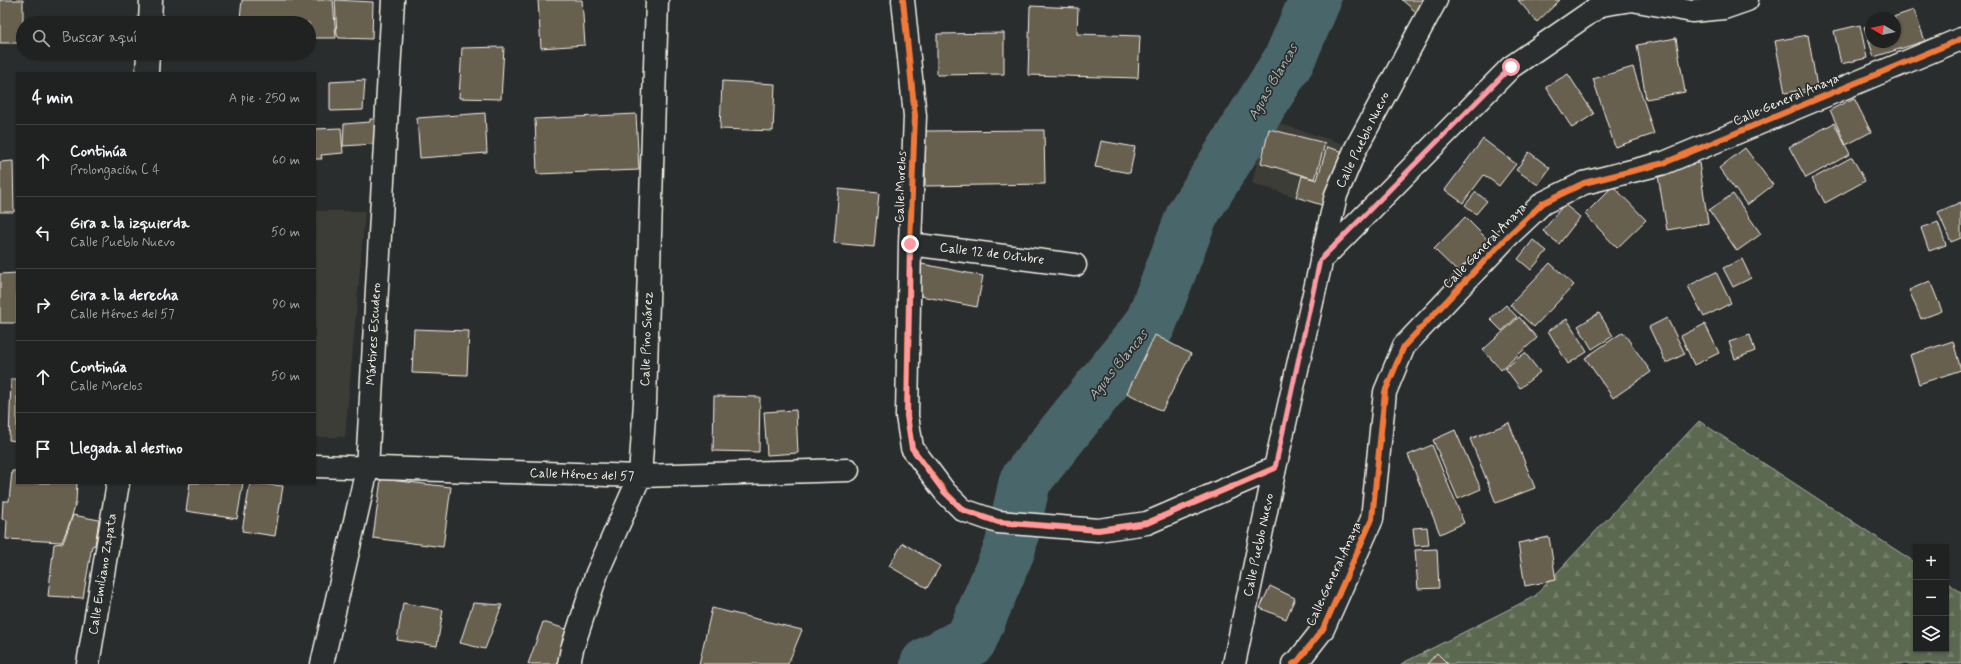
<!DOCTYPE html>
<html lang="es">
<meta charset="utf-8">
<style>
:root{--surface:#202222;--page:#282a2a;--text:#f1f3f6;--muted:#a2a4a5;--line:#3d3f40}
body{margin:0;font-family:Mynerve,sans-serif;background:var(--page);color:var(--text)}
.controls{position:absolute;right:12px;bottom:12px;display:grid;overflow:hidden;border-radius:0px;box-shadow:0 1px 3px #0004}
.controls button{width:36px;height:36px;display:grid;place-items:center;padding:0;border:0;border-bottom:1px solid var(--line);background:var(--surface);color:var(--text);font:20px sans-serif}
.compass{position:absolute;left:1865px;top:12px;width:36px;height:36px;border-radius:50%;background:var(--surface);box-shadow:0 1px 3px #0004;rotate:279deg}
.stop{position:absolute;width:12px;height:12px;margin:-9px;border:3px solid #ff9aa2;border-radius:50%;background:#fff}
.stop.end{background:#ff9aa2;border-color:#fff;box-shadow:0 1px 4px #0008}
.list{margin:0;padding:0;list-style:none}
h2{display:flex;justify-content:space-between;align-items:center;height:52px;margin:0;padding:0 16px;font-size:17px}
h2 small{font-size:13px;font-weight:400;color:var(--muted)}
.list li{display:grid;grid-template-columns:26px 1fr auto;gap:12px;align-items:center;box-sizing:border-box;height:72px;padding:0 16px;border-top:1px solid var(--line)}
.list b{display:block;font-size:15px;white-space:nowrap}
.list p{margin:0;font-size:13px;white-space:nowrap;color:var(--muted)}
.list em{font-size:13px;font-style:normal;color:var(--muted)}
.icon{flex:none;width:22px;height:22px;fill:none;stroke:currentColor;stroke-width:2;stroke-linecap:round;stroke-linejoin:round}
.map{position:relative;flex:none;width:1961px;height:664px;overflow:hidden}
.search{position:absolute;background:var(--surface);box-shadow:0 1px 3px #0004;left:16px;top:16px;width:300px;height:44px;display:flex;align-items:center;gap:10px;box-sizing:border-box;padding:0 14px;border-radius:22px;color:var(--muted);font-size:15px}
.panel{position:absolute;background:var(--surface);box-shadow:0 1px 3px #0004;left:16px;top:72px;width:300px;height:412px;border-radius:0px}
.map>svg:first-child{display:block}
.built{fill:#3d3c38}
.forest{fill:url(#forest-firs);stroke:#a8ad9c}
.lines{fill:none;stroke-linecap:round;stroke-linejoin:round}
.river{stroke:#48666a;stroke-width:52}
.building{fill:#686050;stroke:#f4f1e8}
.street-casing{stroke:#f4f1e8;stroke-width:25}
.street{stroke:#2a2d2e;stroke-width:22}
.cycleway-casing{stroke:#2a2d2e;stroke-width:8}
.cycleway{stroke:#f17a3a;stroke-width:6}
.route{stroke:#ff9aa2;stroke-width:5}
.labels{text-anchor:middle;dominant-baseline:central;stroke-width:3.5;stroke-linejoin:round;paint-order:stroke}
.street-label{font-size:13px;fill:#f4f1e8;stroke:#2a2d2e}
.water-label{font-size:14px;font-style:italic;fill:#afb9b6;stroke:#2a2d2e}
</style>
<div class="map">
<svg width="1961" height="664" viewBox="0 0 1961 664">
<defs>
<pattern id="forest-firs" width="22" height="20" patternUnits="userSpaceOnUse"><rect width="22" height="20" fill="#5c6951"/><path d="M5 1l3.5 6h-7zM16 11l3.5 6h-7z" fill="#747f6a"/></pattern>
</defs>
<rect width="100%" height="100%" fill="#2a2d2e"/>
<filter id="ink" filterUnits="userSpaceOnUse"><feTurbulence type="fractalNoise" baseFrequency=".025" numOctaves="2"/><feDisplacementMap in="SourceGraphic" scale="8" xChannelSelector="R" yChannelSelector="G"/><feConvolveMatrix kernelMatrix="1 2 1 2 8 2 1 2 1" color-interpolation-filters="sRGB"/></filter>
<g filter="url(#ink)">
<!-- built -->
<path class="built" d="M1268,120l82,26 -21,62 -77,-25z
M315,211h50l-20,226h-30z"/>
<!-- forest -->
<path class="forest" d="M1699,421l217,142v86h30v-67l15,10v72h-560l134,-68z"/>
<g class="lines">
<!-- river -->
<path class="river" d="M926,664l45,-24 39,-92 15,-67 125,-156 42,-110 97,-155 26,-60"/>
</g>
<!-- building -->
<path class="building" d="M0,0h23v43h-23z
M242,0h91l3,38h-27v-15h-61l-8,-5z
M335,0l38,2 -1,37 -33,-1 -2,-3z
M538,0h44l3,45 -44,3z
M1402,0h24l-10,12z
M1518,0h42l-23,22z
M1030,6l48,2 -1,26 63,2 -2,42 -110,-3z
M1914,10l11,31 -51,16 -10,-30 7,-3v18h24v-24h-5z
M1860,25l7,33 -26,6 -7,-33z
M1004,33v41l-67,1v-41z
M1808,35l9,52 -32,6 -10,-52z
M1676,38l9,54 -39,7 -9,-54z
M504,47l-3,52 -42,-1 3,-50z
M1633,67l21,67 -39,13 -22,-68z
M1568,74l26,40 -22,14 -26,-41z
M365,80l-2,30 -32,1 -1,-2v-27z
M722,81l53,3 -2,47 -53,-2z
M1854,98l17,34 -25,13 -16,-35z
M485,113l2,40 -67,5 -3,-40z
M636,114l3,56 -102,4 -2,-55z
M370,119h5l-1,25 -31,2 1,-22 26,-2z
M1834,123l16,31 -44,24 -17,-31z
M341,128l2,25 -22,2 1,4h-7v-30z
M1269,129l56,14 -10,36 -54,-16z
M1044,130l1,54 -120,2v-55z
M1483,139l33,25 -17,22 -15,-11 -21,28 -18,-13z
M1101,141l34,6 -5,26 -35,-6z
M1327,147l17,5 -16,55 -32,-10 6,-21 15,4z
M1745,148l28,37 -26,20 -28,-37z
M1529,152l21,16 -12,17 -22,-15z
M1852,157l13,24 -40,22 -13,-24z
M13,161l1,51h-14v-50z
M1699,163l9,60 -41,7 -10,-61z
M1613,186l33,34 -29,28 -32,-34z
M839,189l40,4 -5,54 -40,-4z
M1476,192l11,9 -11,13 -11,-9z
M1733,194l28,40 -24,17 -28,-41z
M1961,202v36l-10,4 -13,-30z
M1564,204l16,13 -21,27 -16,-13z
M1465,217l29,29 -31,31 -29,-28z
M1938,222l8,23 -17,6 -8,-23z
M1533,240l14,11 -16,19 -13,-11z
M1742,259l9,19 -18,9 -10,-19z
M1550,263l24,22 -40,42 -24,-22z
M922,264l61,12 -6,31 -61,-12z
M1716,272l15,31 -27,14 -16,-31z
M17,273v50h-17v-49z
M1930,281l12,30 -21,8 -12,-29z
M1506,305l11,12 -15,14 -12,-12z
M1599,313l14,23 -21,13 -14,-23z
M1519,317l18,21 -36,32 -18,-20z
M1667,318l18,36 -19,9 -17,-36z
M1567,319l20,33 -19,12 -20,-33z
M1705,324l14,29 -25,12 -13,-29z
M414,329l55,2 -2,44 -55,-2z
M1623,332l28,40 -38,26 -28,-40z
M1155,335l36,19 -29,57 -35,-18z
M1750,335l5,16 -20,8 -6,-17z
M1953,341l8,29 -42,14 -9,-29z
M1525,353l15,19 -20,16 -15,-20z
M11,379h6v62l-8,-1z
M714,396l46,1 -1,55 -46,-1z
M796,410l2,43 -31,2 -3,-43z
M1509,423l26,65 -39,15 -26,-64z
M1455,430l26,59 -23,10 -25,-59z
M1432,445l32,78 -24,11 -32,-79z
M12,471h5v12h60l-1,19 -5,17 -9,23 -56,-3 1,-19 -5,-1 1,-18h6z
M381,479l70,8 -8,60 -70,-9z
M190,483h53l-6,36 -51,-8z
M250,483l33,3 -8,50 -33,-5z
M73,515l26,5 -4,25 -3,1 -9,52 -35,-2 6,-52 9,-1z
M1427,527l2,18 -14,1 -2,-18z
M1549,537l7,43 -31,6 -7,-43z
M903,543l37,23 -13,22 -38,-22z
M1437,549l2,39 -21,1 -3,-39z
M1270,586l25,12 -9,21 -26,-11z
M403,603l40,7 -6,36 -40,-6z
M473,603l29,2 -17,44 -25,-6z
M712,608l90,22 -14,34h-89z
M543,622l23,7 -9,35h-29z
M1437,653l11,11h-21z"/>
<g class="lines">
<!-- street casing -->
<g class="street-casing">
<path id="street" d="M903,0l12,116 -5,128 -3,172 5,32 33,44 18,18 35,12 100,8 49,-7 128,-55
M150,23l1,-23
M147,73l1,-20
M910,244l165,21
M1321,260l190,-193 90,-62 31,-5 60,11 32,-3 23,-8
M315,466l325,10 208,-6
M88,664l30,-181
M322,664l45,-195 26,-469
M569,664l3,-15 25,-76 43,-97 5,-74 12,-402
M1234,664l41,-196 61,-273 20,-47 80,-148
M1293,664l5,-3 25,-32 49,-110 13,-127 19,-46 104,-110 35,-33 41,-20 80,-20 297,-124"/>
</g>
<!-- street -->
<use href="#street" class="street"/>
<!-- cycleway casing -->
<g class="cycleway-casing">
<path id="cycleway" d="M903,0l12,116 -5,128 -3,172 5,32 33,44 18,18 35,12 100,8 49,-7 128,-55
M1293,664l5,-3 25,-32 49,-110 13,-127 19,-46 104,-110 35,-33 41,-20 80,-20 297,-124"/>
</g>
<!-- cycleway -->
<use href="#cycleway" class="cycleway"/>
</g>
</g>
<g class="lines" filter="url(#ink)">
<!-- route -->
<path class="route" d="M910,244l-3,172 5,32 32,44 19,18 35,12 100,8 49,-7 128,-55 45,-208 191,-193"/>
</g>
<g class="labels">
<!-- street labels -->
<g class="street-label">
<text transform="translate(1786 100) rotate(-23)">Calle General Anaya</text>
<text transform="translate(1363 140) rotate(-64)">Calle Pueblo Nuevo</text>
<text transform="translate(901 187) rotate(-88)">Calle Morelos</text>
<text transform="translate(1485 246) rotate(-46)">Calle General Anaya</text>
<text transform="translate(992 254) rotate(7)">Calle 12 de Octubre</text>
<text transform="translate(374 334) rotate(-87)">Mártires Escudero</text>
<text transform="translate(647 339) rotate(-88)">Calle Pino Suárez</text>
<text transform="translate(582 475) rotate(2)">Calle Héroes del 57</text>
<text transform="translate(1259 545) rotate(-78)">Calle Pueblo Nuevo</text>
<text transform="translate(103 574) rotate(-81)">Calle Emiliano Zapata</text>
<text transform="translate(1334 574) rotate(-65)">Calle General Anaya</text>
</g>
<!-- water labels -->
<g class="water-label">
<text transform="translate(1273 82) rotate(-60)">Aguas Blancas</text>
<text transform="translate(1118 365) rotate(-51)">Aguas Blancas</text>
</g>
</g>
</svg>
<div class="controls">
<button>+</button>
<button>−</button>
<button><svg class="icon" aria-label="layers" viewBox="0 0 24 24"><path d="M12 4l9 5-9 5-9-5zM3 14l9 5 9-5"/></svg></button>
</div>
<svg class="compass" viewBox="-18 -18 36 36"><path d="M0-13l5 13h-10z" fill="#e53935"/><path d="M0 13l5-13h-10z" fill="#a2a4a5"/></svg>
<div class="stop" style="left:1511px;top:67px"></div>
<div class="stop end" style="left:910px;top:244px"></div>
<div class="search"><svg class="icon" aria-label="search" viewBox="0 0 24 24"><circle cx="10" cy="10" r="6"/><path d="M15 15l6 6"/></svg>Buscar aquí</div>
<section class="panel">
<h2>4 min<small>A pie · 250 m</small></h2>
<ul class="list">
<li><svg class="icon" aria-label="ahead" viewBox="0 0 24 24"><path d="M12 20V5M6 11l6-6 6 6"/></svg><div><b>Continúa</b><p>Prolongación C 4</p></div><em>60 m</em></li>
<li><svg class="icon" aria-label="left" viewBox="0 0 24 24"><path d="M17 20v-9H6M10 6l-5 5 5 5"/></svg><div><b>Gira a la izquierda</b><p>Calle Pueblo Nuevo</p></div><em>50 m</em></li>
<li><svg class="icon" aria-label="right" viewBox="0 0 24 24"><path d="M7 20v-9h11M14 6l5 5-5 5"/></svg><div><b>Gira a la derecha</b><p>Calle Héroes del 57</p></div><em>90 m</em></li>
<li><svg class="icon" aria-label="ahead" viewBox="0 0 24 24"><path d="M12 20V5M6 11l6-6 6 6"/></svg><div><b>Continúa</b><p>Calle Morelos</p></div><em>50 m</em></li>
<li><svg class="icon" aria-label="arrive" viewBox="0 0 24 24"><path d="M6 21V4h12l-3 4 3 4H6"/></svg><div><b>Llegada al destino</b></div></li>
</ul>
</section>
</div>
